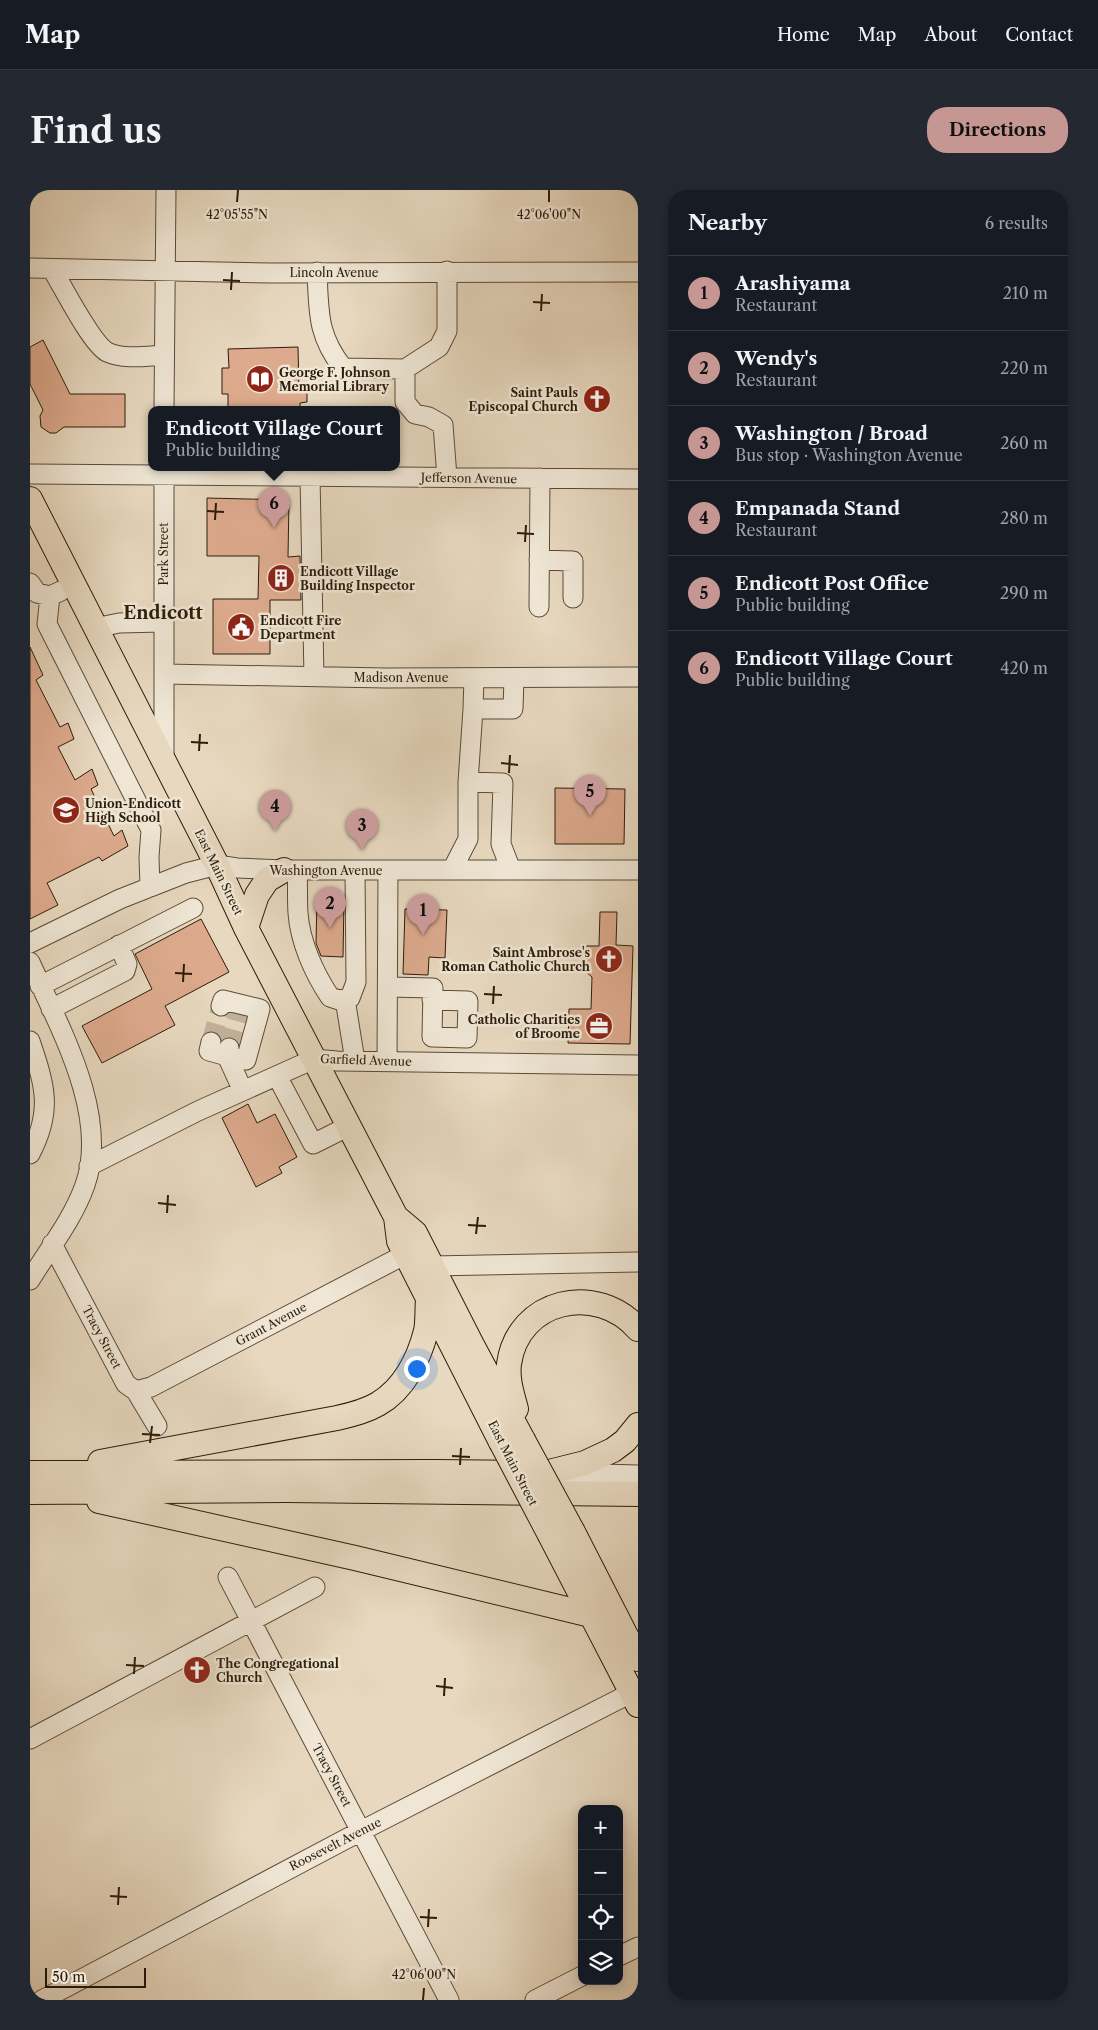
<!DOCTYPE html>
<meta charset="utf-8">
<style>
:root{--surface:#171b24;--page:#242831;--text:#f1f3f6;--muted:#9ea1a6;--line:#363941;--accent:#c59692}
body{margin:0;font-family:"Libre Caslon Text",serif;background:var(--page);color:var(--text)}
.controls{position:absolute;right:15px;bottom:15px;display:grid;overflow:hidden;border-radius:10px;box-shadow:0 2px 12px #0003}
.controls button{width:45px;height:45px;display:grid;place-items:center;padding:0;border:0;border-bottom:1px solid var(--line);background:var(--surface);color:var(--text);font:25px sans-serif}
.scale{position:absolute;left:15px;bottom:12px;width:101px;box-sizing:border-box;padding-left:5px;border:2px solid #2c1c0a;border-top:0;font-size:14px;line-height:18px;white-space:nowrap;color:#2c1c0a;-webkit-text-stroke:4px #efe6d5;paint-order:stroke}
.you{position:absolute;left:386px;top:1178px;width:18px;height:18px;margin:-12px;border:4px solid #fff;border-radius:50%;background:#1a73e8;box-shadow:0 0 0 8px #1a73e833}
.badge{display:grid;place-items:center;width:32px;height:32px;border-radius:50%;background:var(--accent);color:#111;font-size:16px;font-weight:700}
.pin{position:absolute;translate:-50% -41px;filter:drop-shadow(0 1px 2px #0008)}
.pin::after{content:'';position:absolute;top:26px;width:18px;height:15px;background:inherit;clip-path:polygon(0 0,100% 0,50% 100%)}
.popup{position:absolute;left:118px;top:216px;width:252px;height:65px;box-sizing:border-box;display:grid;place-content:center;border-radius:10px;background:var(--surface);filter:drop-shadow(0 1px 4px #0005);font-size:16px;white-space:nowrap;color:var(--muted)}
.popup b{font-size:19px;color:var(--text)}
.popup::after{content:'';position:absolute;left:50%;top:100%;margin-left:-10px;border:10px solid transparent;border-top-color:var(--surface)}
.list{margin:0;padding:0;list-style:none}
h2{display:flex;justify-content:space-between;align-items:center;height:65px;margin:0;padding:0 20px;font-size:21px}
h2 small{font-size:16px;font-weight:400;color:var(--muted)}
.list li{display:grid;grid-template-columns:32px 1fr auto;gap:15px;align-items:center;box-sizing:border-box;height:75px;padding:0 20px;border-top:1px solid var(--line)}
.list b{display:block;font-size:19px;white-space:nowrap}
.list p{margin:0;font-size:16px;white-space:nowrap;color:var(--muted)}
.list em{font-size:16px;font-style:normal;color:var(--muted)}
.icon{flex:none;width:28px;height:28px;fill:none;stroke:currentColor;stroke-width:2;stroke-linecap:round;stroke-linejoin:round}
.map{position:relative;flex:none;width:608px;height:1810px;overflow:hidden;border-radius:20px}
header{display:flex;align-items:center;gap:30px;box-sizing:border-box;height:70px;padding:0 25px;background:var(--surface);border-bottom:1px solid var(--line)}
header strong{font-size:24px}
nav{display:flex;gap:28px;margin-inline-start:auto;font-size:18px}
.intro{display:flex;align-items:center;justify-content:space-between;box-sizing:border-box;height:120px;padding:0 30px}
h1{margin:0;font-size:35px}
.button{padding:12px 22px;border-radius:20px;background:var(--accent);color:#111;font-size:18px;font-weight:700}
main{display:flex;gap:30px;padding:0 30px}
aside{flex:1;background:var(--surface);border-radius:20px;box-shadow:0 2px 12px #0003}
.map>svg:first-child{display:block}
.building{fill:#ddaa8d;stroke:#2c1c0a}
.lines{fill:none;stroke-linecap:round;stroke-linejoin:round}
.minor-tunnel{stroke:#c2b29b;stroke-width:19;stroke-dasharray:19 9;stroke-linecap:butt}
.minor-casing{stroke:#5b4b37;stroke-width:21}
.major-casing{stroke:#2c1c0a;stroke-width:26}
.minor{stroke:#efe6d5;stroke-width:19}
.major{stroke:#e7d8bf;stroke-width:24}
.major-bridge-casing{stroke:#2c1c0a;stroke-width:26;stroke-linecap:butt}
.major-bridge{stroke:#e7d8bf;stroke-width:24}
.ticks{fill:none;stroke:#2c1c0a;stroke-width:2}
.labels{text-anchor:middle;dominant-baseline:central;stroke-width:5;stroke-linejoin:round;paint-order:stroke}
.street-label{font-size:12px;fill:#2c1c0a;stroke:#efe6d5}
.poi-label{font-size:12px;font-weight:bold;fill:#2c1c0a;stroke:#efe6d5;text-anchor:start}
.district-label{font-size:18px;font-weight:bold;fill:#2c1c0a;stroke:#efe6d5}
.ticks-label{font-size:12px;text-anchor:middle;fill:#2c1c0a;stroke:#efe6d5;stroke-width:5;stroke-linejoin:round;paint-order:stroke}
</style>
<header>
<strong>Map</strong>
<nav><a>Home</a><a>Map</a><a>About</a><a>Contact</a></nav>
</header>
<div class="intro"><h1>Find us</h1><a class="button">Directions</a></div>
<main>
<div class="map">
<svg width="608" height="1810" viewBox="0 0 608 1810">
<rect width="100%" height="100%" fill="#e7d8bf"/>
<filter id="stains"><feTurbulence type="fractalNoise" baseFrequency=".004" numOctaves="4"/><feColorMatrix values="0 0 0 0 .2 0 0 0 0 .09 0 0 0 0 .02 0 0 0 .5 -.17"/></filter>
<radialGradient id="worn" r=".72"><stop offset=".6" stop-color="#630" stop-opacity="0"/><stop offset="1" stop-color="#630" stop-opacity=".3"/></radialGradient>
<!-- building -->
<path class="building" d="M13,150l27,54h55v33h-61l-8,6h-6l-9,-6 -1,-11 3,-6 -13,-26v-37z
M268,157l1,43h8v12l-7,1v6h-72v-15h-6v-26h7l-1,-19z
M177,308l82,2 -1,57 12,-1 1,44h-31v54h-57v-55h45l1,-43h-52z
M0,457l13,28 -7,5 24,47 8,-4 6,16 -16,8 17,33 17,-11 6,16 -7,4 23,47 8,-6 6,16 -26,15 -3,-4 -52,26 11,22 -28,14z
M525,598l70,1 -1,55h-69z
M287,708l27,2 -1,57 -22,-1 -5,-13z
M375,719l42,1 -2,48 -16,-1 -1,18 -25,-1z
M570,722h17l-1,33 17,1 -3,98 -62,-1 1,-34h22l1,-32 -6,-5v-26h13z
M171,729l28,53 -64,34 10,19 -73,38 -20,-37 70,-37 -17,-35z
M218,914l9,19 18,-9 22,43 -18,10 3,6 -26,14 -34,-69z"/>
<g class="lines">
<!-- minor-tunnel -->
<path class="minor-tunnel" d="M181,852l10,-36
M199,858l10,-37"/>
<!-- minor casing -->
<g class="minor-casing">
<path id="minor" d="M0,78l242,5 366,-1
M22,79c11,18 39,74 55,83 17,8 40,4 57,3
M287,82c2,40 0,63 26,96l62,1 34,-22 8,-16v-60
M375,179v33l10,12 14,3 14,8 4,52
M134,219l2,-219
M134,277v293
M0,284l608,5
M280,286l4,201
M509,370l34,1v37
M0,393l7,10 13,3 11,-5
M20,406l-3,28 104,206 -2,27 1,30
M509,417l1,-129
M65,438l24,-5 44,-1
M134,484l222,4 252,-1
M444,488l-1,31h40l1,-31
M438,592l5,-73
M267,680c1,14 0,29 1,43 2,29 16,60 32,84l9,3 11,-2 6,-16 -1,-112
M422,680l16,-31v-57l35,1 -2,61 10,26
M0,753l90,-44 66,-26 31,-8 20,3 47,2h354
M0,772c28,63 80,152 55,223 -12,34 -36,64 -55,95
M10,796l153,-78
M358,797l45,1 -1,49 35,1 1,-37 -36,-1
M315,809l10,62
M191,816l2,-6 37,9 -14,51 -19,-4 16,35
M21,819l74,-38 2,-7 -8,-19
M0,851c15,44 23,70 0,113
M181,852l-2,9 18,5 2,-8
M357,872l1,-192
M247,886l36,68 36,-18
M59,976l109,-55 116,-52 23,2 301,4
M22,1054l74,140 10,7 21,35
M402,1076l206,-4
M106,1201l15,-4 255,-133
M534,1283l74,2
M198,1387l221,423
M0,1549l285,-152
M589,1766l19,-9
M12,1810l319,-169 270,-138
M505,1810l47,-24"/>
</g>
<!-- major casing -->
<g class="major-casing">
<path id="major" d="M0,309l187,366 29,63 150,289 3,24 102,201
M216,738l11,-33 10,-15 17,-10
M366,1027l19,16 57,112 51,95
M486,1219c-4,-15 -9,-30 -7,-45 9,-65 88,-82 129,-35
M70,1272l237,-44c14,-3 29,-7 41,-14 26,-15 41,-45 48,-73 2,-10 1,-21 2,-31
M0,1283l403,-1 112,1 40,-10 28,-13 12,-9 13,-16
M0,1302l256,-2 352,4
M69,1311l256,57 236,57
M543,1342l65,127
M521,1347l87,168"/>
</g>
<!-- minor -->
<use href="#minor" class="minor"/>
<!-- major -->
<use href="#major" class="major"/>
<!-- major-bridge casing -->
<g class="major-bridge-casing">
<path id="major-bridge" d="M493,1250l50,92
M471,1252l50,95"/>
</g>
<!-- major-bridge -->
<use href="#major-bridge" class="major-bridge"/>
</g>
<!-- ticks -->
<path class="ticks" d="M207,12l1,-12M519,12v-12M193,90l17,1M201,100l1,-18M503,112l17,1M511,121l1,-17M177,321l17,1M185,330l1,-17M487,343l17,1M495,352l1,-17M161,552l17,1M169,561l1,-17M471,573l17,2M479,583l1,-18M145,783l17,1M153,792l1,-18M454,804l18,1M463,814l1,-18M128,1013l18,2M137,1023l1,-18M438,1035l18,1M446,1044l2,-17M112,1244l18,1M120,1253l2,-17M422,1266l18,1M430,1275l1,-17M96,1475l18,1M104,1484l1,-17M406,1496l17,2M414,1506l1,-18M80,1706l17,1M88,1715l1,-18M390,1727l17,1M398,1737l1,-18M393,1810l1,-12"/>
<!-- icons -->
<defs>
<g id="library-disc" transform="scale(1.4375)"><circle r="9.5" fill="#8f2418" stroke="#efe6d5"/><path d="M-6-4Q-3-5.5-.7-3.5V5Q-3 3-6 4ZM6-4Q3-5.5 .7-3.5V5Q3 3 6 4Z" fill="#fff"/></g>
<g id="church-disc" transform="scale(1.4375)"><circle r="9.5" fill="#8f2418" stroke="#efe6d5"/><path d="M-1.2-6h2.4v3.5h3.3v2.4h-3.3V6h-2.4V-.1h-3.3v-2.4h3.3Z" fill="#fff"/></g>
<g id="building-disc" transform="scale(1.4375)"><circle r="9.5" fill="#8f2418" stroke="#efe6d5"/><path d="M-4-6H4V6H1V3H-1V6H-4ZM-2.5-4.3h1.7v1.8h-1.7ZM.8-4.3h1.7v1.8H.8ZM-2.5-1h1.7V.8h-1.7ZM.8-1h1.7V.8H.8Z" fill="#fff"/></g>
<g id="civic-disc" transform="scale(1.4375)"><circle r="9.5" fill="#8f2418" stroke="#efe6d5"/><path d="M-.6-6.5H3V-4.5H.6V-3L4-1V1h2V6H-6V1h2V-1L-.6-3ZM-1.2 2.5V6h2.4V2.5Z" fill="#fff"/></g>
<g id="school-disc" transform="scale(1.4375)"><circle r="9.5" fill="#8f2418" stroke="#efe6d5"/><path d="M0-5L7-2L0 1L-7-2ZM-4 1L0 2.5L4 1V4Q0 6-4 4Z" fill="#fff"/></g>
<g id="office-disc" transform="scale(1.4375)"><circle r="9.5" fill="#8f2418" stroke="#efe6d5"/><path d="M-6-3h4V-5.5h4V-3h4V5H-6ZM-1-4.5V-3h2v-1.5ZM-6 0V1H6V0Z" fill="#fff"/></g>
</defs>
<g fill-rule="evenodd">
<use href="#library-disc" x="230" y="189"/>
<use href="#church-disc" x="567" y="209"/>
<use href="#building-disc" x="251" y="388"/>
<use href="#civic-disc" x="211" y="437"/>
<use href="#school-disc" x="36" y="620"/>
<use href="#church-disc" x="579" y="769"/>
<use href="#office-disc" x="569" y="836"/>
<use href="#church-disc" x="167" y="1480"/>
</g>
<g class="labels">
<!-- street labels -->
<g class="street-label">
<text x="304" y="82">Lincoln Avenue</text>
<text transform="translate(439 288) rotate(1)">Jefferson Avenue</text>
<text transform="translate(133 364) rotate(-90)">Park Street</text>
<text x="371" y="487">Madison Avenue</text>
<text x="296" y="680">Washington Avenue</text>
<text transform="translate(189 682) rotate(64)">East Main Street</text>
<text transform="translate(336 870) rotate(2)">Garfield Avenue</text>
<text transform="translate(241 1134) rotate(-28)">Grant Avenue</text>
<text transform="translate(72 1147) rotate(62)">Tracy Street</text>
<text transform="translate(483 1273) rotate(63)">East Main Street</text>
<text transform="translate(302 1585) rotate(62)">Tracy Street</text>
<text transform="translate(305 1654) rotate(-27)">Roosevelt Avenue</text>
</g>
<!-- poi labels -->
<g class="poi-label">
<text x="249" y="182">George F. Johnson<tspan x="249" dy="14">Memorial Library</tspan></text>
<text x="548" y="202" text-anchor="end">Saint Pauls<tspan x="548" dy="14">Episcopal Church</tspan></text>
<text x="270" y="381">Endicott Village<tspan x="270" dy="14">Building Inspector</tspan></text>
<text x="230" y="430">Endicott Fire<tspan x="230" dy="14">Department</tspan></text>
<text x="55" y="613">Union-Endicott<tspan x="55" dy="14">High School</tspan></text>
<text x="560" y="762" text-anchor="end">Saint Ambrose's<tspan x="560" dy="14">Roman Catholic Church</tspan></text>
<text x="550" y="829" text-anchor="end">Catholic Charities<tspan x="550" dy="14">of Broome</tspan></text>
<text x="186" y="1473">The Congregational<tspan x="186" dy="14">Church</tspan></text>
</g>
<!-- district labels -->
<g class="district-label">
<text x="133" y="423">Endicott</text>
</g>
</g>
<g class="ticks-label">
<text x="207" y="29">42°05'55"N</text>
<text x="519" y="29">42°06'00"N</text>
<text x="394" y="1789">42°06'00"N</text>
</g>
<rect width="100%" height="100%" filter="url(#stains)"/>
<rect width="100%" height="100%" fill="url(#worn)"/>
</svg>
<div class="controls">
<button>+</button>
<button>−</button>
<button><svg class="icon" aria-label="locate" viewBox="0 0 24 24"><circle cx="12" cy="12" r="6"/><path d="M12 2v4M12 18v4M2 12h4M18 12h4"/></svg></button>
<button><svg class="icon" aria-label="layers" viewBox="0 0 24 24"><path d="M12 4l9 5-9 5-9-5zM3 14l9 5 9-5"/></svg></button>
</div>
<div class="scale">50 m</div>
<div class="you"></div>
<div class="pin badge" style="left:393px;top:745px">1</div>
<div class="pin badge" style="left:300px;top:738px">2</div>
<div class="pin badge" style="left:332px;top:660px">3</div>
<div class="pin badge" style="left:245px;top:641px">4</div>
<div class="pin badge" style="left:560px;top:626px">5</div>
<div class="pin badge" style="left:244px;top:338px">6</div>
<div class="popup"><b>Endicott Village Court</b>Public building</div>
</div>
<aside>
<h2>Nearby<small>6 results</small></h2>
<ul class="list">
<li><span class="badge">1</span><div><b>Arashiyama</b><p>Restaurant</p></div><em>210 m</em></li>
<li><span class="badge">2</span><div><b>Wendy's</b><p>Restaurant</p></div><em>220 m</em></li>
<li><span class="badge">3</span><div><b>Washington / Broad</b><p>Bus stop · Washington Avenue</p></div><em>260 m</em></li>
<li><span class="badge">4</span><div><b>Empanada Stand</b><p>Restaurant</p></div><em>280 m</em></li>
<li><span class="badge">5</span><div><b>Endicott Post Office</b><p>Public building</p></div><em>290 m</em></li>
<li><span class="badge">6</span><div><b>Endicott Village Court</b><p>Public building</p></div><em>420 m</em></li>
</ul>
</aside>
</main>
